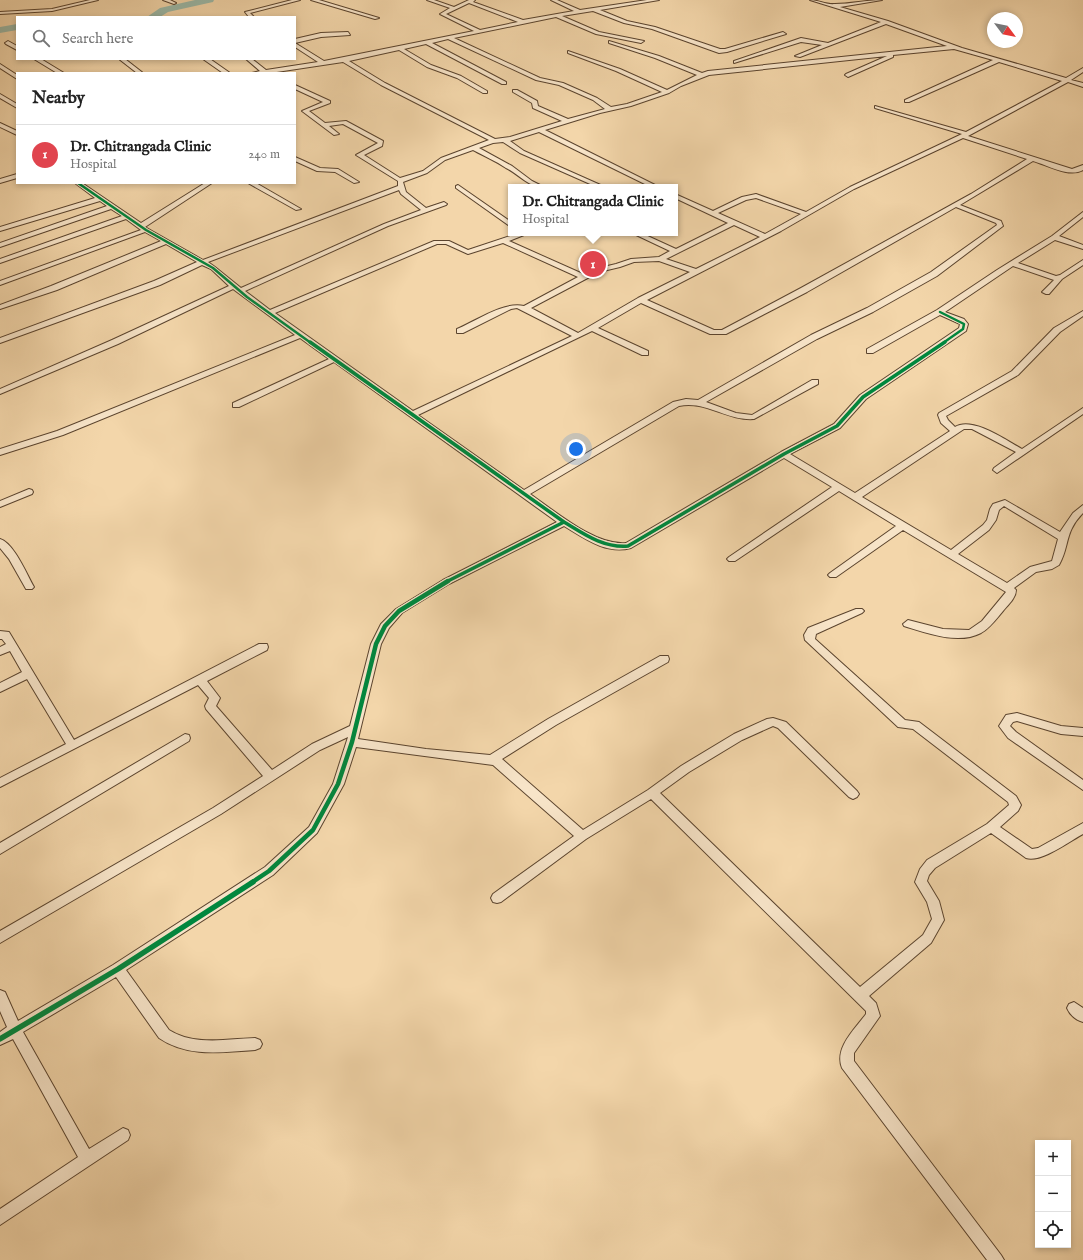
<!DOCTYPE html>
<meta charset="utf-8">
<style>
:root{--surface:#fff;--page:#f2f2f2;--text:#222;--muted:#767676;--line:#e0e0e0;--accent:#8f2418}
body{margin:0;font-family:"IM FELL English",serif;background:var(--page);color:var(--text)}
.controls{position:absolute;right:12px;bottom:12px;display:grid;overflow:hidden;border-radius:0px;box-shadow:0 2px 6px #0003}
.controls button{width:36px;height:36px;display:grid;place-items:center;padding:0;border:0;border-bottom:1px solid var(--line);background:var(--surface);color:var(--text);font:20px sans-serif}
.compass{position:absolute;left:987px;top:12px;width:36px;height:36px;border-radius:50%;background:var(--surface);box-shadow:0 2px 6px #0003;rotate:122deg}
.you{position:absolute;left:576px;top:449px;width:14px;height:14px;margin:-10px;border:3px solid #fff;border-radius:50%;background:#1a73e8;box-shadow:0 0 0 6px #1a73e833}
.badge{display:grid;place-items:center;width:26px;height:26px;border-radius:50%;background:var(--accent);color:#fff;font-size:13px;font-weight:700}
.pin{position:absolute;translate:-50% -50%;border:2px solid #fff;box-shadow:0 1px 4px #0006}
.popup{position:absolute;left:508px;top:184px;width:170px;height:52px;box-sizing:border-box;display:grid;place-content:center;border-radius:0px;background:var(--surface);filter:drop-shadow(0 1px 3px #0005);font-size:13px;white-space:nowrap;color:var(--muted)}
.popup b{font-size:15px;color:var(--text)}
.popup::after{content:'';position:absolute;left:50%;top:100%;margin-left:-8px;border:8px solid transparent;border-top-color:var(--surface)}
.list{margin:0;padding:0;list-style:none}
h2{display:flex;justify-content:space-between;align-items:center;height:52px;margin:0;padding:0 16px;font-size:17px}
h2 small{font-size:13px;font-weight:400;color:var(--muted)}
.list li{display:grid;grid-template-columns:26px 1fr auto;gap:12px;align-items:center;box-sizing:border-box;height:60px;padding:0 16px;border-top:1px solid var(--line)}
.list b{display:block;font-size:15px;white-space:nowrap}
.list p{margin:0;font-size:13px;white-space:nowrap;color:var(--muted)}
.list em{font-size:13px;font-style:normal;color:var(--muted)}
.icon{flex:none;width:22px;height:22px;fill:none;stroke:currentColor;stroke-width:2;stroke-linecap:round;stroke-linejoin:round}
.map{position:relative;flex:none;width:1083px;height:1260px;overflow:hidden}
.search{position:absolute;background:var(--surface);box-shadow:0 2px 6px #0003;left:16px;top:16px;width:280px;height:44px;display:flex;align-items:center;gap:10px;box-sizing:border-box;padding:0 14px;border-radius:0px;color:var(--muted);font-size:15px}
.panel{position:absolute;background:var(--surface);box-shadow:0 2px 6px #0003;left:16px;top:72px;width:280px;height:112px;border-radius:0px}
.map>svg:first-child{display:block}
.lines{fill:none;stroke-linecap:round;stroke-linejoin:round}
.river{fill:#9bb9a8;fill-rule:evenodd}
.street-casing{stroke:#5b442e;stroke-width:2}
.street{fill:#f7e4c8;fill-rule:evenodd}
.cycleway-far3-casing{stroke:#f7e4c8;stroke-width:4}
.cycleway-far2-casing{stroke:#f7e4c8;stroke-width:5.5}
.cycleway-far1-casing{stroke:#f7e4c8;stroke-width:7}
.cycleway-casing{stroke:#f7e4c8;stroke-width:8}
.cycleway-far3{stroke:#00873e;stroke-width:2.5}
.cycleway-far2{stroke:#00873e;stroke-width:3.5}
.cycleway-far1{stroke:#00873e;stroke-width:4.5}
.cycleway{stroke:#00873e;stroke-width:5.5}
</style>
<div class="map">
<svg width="1083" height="1260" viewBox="0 0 1083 1260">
<rect width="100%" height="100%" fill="#f3d6aa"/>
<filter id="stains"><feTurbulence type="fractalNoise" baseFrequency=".005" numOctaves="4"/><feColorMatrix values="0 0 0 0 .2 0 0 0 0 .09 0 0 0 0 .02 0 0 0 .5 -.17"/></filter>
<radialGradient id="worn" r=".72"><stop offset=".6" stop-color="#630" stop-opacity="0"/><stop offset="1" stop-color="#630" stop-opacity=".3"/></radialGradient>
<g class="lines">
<!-- river -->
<path class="river" d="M195,0h19l-1,2 -45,10 -8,5h-13l13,-9z
M17,24v6l-17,3v-6z"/>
<!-- street casing -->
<g class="street-casing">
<path id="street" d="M90,0h8l-46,11 -52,3v-2l52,-3z
M163,0h7l6,3 -2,1z
M292,0h8l-50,13 4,4h-5l-4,-5z
M311,0h8l60,18 -4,1z
M427,0h7l20,7 15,-7h6l-2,2 50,18 51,-9 -23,-11h6l23,10 67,-10h12l-59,10 27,11 28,6 65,22h5l58,-17 3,2 -59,18 -8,1 -67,-24 -28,-6 -31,-12 -31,5 37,16 45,9 -3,2 -45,-9 -40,-17 -102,21 86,40 23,5 34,15 14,9 16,-3 35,-12 -46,-21 -48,-18v-2l52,18 47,21 30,-15 -42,-17 -46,-15v-2l50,15 43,17 6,-2 239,-25 -61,-22 -86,33 -5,-1 27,-11 -21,-3 -67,21v-2l67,-23 27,5 53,-21 -71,-22c8,0 16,5 25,4 16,0 31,-4 47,-4l-42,7 48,14 74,27 104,30 17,-10v4l-12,8 12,3v4l-15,-5 -100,54 104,33 11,-4v5c-14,8 -36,-5 -50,-9l-73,44 41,16 2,5 -66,50 -64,36 -56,27 -111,63 30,11 16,2 60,-35h6v4l-64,35c-27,2 -49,-19 -75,-13l-149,88c25,17 65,52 96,49l155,-91 53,-28 26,-29 99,-67 1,-4 -20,-9 -67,38h-6v-4l70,-39 60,-40 55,-34 31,-24v5l-24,19 24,9v4l-28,-9 -37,23 38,13 4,-1 23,-15v5l-21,14 -13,15h-3l-4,-2 12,-12 -41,-14 -68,46 19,7 4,5 -2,7 -100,68 -26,29 -50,26 65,39 95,-62 -9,-8 -3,-8 1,-2 73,-42 42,-43 29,-17v5l-23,16 -42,43 -72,41 2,4 7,7c17,-11 51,13 67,22l61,-41v6l-86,59 -4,-3 1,-2 22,-16 -44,-23h-8l-102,68 89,53 32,-25 4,-5 3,-11 3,-5 12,-4 55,32 13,-19 10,-8v8c-19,19 -13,33 -24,52l-7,4 -16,3 -22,16 2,2c0,8 -8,15 -13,21 -6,7 -13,17 -22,22 -23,12 -54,0 -77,-7l-1,-2 5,-4 35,9 26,1 13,-9 24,-29 -103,-62 -67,47h-6l-2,-2 2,-2 66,-47 -57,-35 -104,70h-6l-2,-2 2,-2 103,-70 -48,-29 -153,90c-25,7 -47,-10 -67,-22l-115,58 -47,29 -13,15 -8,16 -23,95 68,10 64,6 58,-36 112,-63h8l1,3 -1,3 -112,63 -54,34 81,71 65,-40 33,-24 53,-32 33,-15 6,-1 13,4 71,69 2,3 -2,3 -4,2 -4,-2 -71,-69 -5,-2 -31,14 -53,32 -29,21 200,194 63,-52 9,-16 -5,-17 -12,-20 5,-13 7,-9 60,-36 22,-19 -1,-3 -95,-73 -15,-2 -93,-87 -1,-5 4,-7 48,-19h6l2,2 -2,2 -46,21 -1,5 90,81 14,2 97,74 5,9 -3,6 -18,16 32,22 6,-1 45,-25v11c-13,7 -42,29 -57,24l-35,-25 -56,35 -6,7 -2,6 12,20 5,19 -13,23 -62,53 7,7 4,13 -26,37v8l147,194 3,5h-17l-145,-192c-8,-20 13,-39 24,-54v-3l-215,-212 -65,40 -85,63 -4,1 -4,-1 -2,-4 2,-4 81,-58 -81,-71 -137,-18 -12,37 -27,49 -44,42 -147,95 43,60c25,16 58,9 86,8l5,2 2,4 -2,4 -5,2c-33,2 -67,8 -96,-12l-43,-61 -93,55 66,117 34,-21 5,2 2,5 -2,5 -128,85v-16l78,-52 -65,-118 -13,6v-13l7,-5 -7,-16v-21l5,2 13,29 95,-56 152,-98 44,-40 24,-43 15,-47 -28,13 -99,64 -221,129v-12l213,-123 50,-32 -57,-67 -1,-3 4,-8 -11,-13 -198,102v-9l66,-34 -39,-65 -27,13v-9l22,-11 -12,-21 -10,4v-8l6,-3 -4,-5h-2v-8l9,1 65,108 185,-96h8l1,3 -1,3 -60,31 13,17 -4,8 56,64 40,-26 38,-18 21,-82 10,-20 15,-15 47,-29 114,-58 -223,-160 -95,45h-6v-4l96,-44 -29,-21 -237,97 -63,20v-6l57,-18 238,-96 -62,-46 -115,55 -118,50v-5l112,-49 117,-54 -18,-17 -9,-4 -42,20 -160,58v-5l154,-57 43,-19 -31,-18 -109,46 -57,19v-4l51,-19 110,-45 -16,-9 -145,53v-4l141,-51 -15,-11 -126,44v-4l122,-43 -11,-7 -111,38v-4l107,-37 -7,-5 -100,30v-4l95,-29 -20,-15h7l59,40 64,-40h7l-67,44 58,33 195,-74v-5l-42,-26 22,-12 -35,-19 -14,2 10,8 -5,1 -32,-24 21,-9 -28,-13v-4l35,16v2l-21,8 16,12 21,-2 37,20 -1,5 -18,9 36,23 23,-7 18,-13 48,-18 -108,-55 -38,-23 -73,11h-18l8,-2 -14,-12h6l14,11 52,-8 -23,-15v-4l29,18 150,-30 -34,-17 10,-6zM469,3l49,19 -38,8 -34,-16zM448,39l88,41 23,5 34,15 12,9 -37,10 -30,-13 -1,-5 -20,-11h-4v2l19,11 1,5 29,13 -52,16 -15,2 -110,-56 -36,-22 50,-11 28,17 30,11 26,15h4v-2l-26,-15 -30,-11 -27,-16 22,-5 76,40h4v-2l-74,-39zM954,49l39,11 -88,40v2h4l90,-40 63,19 -96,51 -91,-26v2l87,26 -112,53 -44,25 -50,-18 -14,3 -29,14 -38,-17v4l53,25 -52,26 -35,-16h-9l38,18 -11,6 -28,2 -15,5 -21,5 -12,5 -74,-33 20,-8h-10l-51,17 -19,-9h-15l-164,69 -25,-19 143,-65 58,-21 1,-1 -3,-2 -18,6 -20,-16 -3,-10 24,-9 18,-13 28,-10c11,6 23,11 33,18 14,7 22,19 38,19l-12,-6 -20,-15 -33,-18 14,-5 10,-1 17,11 77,34h8l-81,-36 -14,-10 29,-9 112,55h8l-114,-57 55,-17 31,-7 38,-13 12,-7 28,-11 178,-19 -41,18 -1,1 3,2 45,-20v-2zM963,138l64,21 -56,35 -170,94 -79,42h-8l-67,-30 134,-69 73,-42zM399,190l2,4 20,16 -37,14 -143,64 -26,-21 -7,-5zM756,198l45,16 -36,20 -47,-21 28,-13zM956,207l40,16 1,2 -66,47 -64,36 -56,27 -113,65 -12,-1 -13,3 -149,88 -106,-75 174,-84 50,24h6v-4l-50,-23 43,-25 69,31h16l81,-42zM734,225l26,12 -64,32 -30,-10zM503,243l75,34 -54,29c-20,-5 -48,15 -67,23v4h6l48,-24 6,-1 55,28 -159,75 -138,-98 162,-69h9l22,10zM659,261l31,11 -52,26 -60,35 -47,-25 68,-36 21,-5 14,-5zM1004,506l54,33 -6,22 -22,6 -23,16 -49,-29 31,-24 7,-10 3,-10z
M348,32l2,3 -29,2 -26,6v-4l26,-6z
M8,41l9,5v4l-11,-6 -1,-1z
M34,59h7l23,14h-7z
M119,59h6l18,14h-6z
M203,59h7l20,14h-7z
M0,64l17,11v4l-17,-11z
M0,94l17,10v4l-17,-10z
M0,123l17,8v4l-17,-8z
M295,157l25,11 18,1 21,13 -5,1 -19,-11 -18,-1 -22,-10z
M17,174v4l-17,5v-4z
M248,183h8l45,26 -5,1z
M458,185l53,37v5l-55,-39v-2z
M29,489l3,1 1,2 -1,2 -32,13v-6z
M0,539c14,4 27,36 34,48l-2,2h-6l-17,-30 -9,-11z
M1017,713l44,13 22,2v8l-22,-2 -44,-13 -4,1 -3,4 6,6 67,48v10l-75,-52 -9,-12 7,-11z
M185,734l4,1 1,3 -1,3 -189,113v-11z
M1074,1002l9,6v14c-7,-2 -13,-7 -16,-14l2,-4z"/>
</g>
<!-- street -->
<use href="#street" class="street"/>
<!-- cycleway-far3 casing -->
<g class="cycleway-far3-casing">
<path id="cycleway-far3" d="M78,183l68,47 67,38 34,29 64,46
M940,312l24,12 -1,5 -20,14"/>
</g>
<!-- cycleway-far2 casing -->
<g class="cycleway-far2-casing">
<path id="cycleway-far2" d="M310,342l254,180c20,12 39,26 64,24l156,-92 53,-28 26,-29 82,-55
M446,582l118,-60"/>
</g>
<!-- cycleway-far1 casing -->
<g class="cycleway-far1-casing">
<path id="cycleway-far1" d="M251,883l18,-12 44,-41 25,-46 14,-42 24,-98 9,-18 14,-15 49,-30"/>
</g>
<!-- cycleway casing -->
<g class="cycleway-casing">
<path id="cycleway" d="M0,1039l118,-70 135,-87"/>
</g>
<!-- cycleway-far3 -->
<use href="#cycleway-far3" class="cycleway-far3"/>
<!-- cycleway-far2 -->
<use href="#cycleway-far2" class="cycleway-far2"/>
<!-- cycleway-far1 -->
<use href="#cycleway-far1" class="cycleway-far1"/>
<!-- cycleway -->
<use href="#cycleway" class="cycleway"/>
</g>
<rect width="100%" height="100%" filter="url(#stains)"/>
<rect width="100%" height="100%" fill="url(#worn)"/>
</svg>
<div class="controls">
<button>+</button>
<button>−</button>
<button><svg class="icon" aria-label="locate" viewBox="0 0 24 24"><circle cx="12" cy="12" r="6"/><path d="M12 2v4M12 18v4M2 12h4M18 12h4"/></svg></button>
</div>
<svg class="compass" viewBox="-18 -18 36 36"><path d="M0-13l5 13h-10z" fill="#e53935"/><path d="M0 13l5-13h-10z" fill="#767676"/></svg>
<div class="you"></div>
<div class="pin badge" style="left:593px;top:264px;background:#e0444e">1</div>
<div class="popup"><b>Dr. Chitrangada Clinic</b>Hospital</div>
<div class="search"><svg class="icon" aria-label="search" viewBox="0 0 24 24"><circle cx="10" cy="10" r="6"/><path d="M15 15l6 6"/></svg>Search here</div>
<section class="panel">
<h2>Nearby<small></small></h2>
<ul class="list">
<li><span class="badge" style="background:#e0444e">1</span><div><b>Dr. Chitrangada Clinic</b><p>Hospital</p></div><em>240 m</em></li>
</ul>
</section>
</div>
